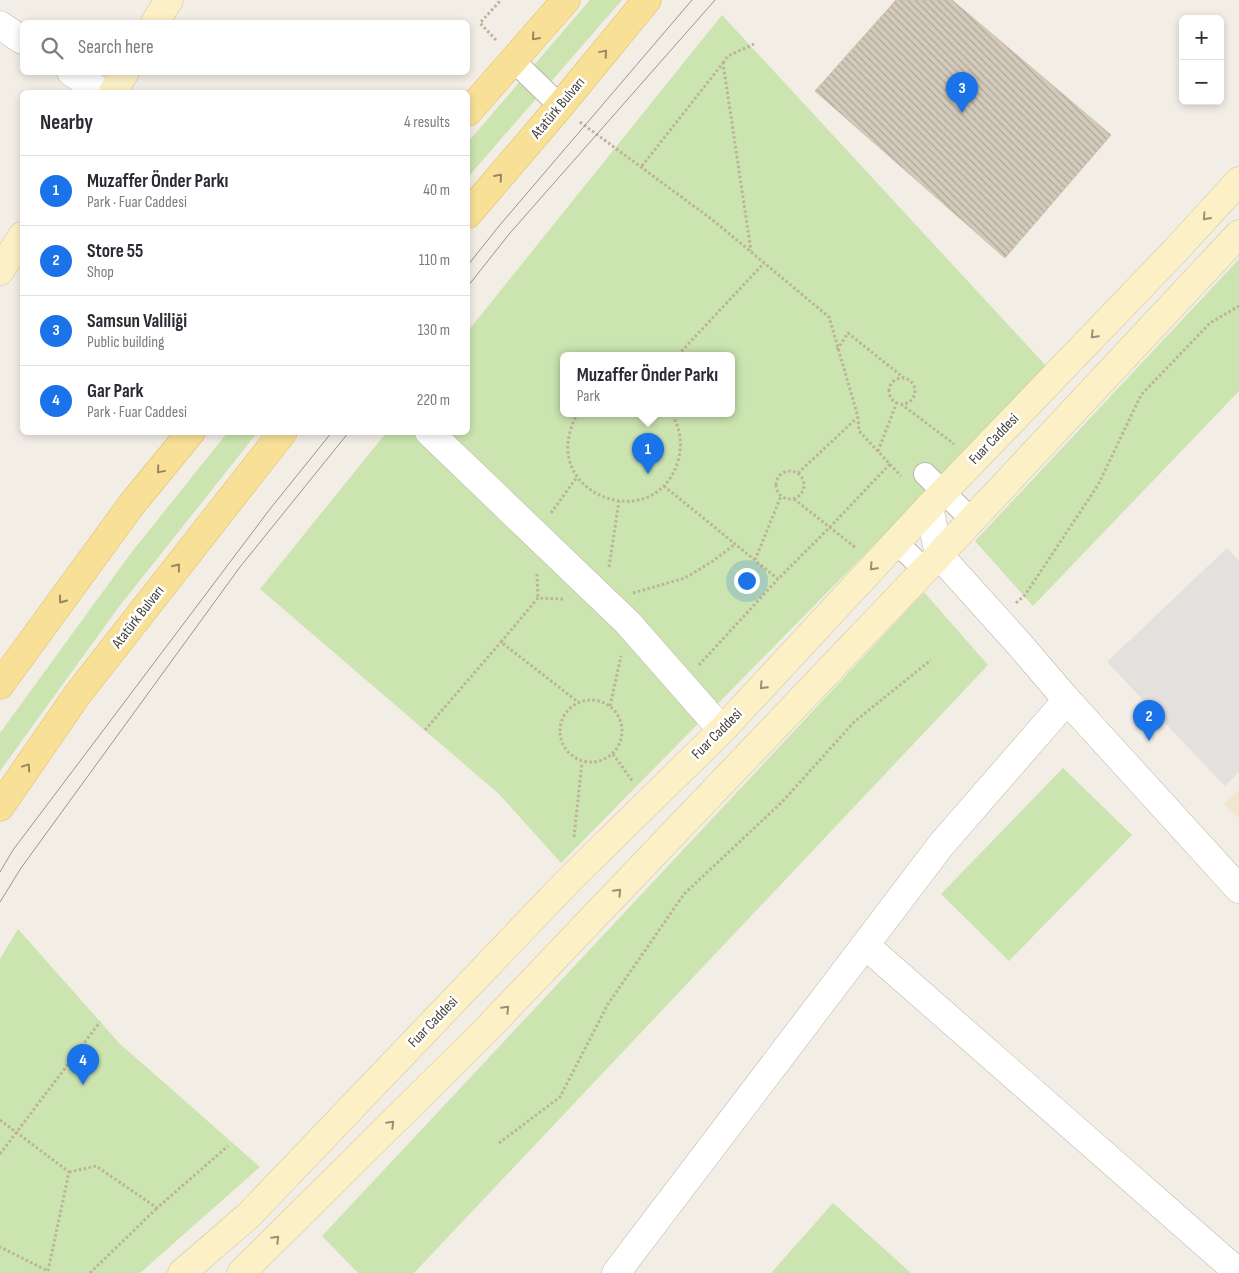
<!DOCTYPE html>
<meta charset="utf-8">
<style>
:root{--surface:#fff;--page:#f7f7f7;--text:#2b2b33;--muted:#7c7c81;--line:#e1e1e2;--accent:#1a73e8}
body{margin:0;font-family:"Sofia Sans Condensed",sans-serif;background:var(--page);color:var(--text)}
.controls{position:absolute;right:15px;top:15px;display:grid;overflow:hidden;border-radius:8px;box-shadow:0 2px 8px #0003}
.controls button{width:45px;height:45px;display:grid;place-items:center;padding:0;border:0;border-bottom:1px solid var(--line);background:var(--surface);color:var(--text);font:25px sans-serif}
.you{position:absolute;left:746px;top:580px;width:18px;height:18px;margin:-12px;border:4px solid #fff;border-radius:50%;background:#1a73e8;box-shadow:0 0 0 8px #1a73e833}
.badge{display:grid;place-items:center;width:32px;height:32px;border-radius:50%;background:var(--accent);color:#fff;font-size:16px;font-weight:700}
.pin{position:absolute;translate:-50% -41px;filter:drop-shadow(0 1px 2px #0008)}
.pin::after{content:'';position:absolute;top:26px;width:18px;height:15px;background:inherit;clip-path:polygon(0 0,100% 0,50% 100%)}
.popup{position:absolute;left:560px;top:352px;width:175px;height:65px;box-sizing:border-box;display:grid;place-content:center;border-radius:8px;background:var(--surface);filter:drop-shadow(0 1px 4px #0005);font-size:16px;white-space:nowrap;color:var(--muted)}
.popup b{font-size:19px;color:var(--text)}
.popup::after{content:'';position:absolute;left:50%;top:100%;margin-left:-10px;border:10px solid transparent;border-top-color:var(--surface)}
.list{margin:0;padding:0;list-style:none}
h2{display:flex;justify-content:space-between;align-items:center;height:65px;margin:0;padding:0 20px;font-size:21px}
h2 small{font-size:16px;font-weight:400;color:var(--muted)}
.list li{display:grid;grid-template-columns:32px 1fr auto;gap:15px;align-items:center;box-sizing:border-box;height:70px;padding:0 20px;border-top:1px solid var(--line)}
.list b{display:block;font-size:19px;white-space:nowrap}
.list p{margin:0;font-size:16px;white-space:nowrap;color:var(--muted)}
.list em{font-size:16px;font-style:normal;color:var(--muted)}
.icon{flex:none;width:28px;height:28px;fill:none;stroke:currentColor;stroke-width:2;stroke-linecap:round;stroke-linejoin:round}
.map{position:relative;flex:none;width:1239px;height:1273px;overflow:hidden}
.search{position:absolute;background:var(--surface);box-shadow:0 2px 8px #0003;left:20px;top:20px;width:450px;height:55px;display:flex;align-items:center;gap:12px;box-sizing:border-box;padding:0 18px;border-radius:8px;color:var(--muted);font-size:19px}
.panel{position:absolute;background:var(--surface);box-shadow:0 2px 8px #0003;left:20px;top:90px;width:450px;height:345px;border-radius:8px}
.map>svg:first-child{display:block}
.commercial{fill:#f3e6d1}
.green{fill:#cbe4b0;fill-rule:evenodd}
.parking{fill:#e3e1dd}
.building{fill:url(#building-back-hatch);stroke:#cdc2af}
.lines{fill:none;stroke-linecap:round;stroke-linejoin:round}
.pedestrian-casing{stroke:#bdb6a9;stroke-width:24}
.minor-casing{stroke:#bdb6a9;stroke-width:29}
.tertiary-casing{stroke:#bdb6a9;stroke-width:29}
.secondary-casing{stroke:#d0c397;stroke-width:29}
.primary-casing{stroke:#ddbd68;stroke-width:29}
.path{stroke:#beb29b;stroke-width:3;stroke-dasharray:2.5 2.5;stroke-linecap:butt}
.pedestrian{stroke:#fff;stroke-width:22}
.minor{stroke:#fff;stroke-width:28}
.tertiary{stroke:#fff;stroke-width:28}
.secondary{stroke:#fcf0c6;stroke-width:28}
.primary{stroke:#f9e097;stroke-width:28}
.tram{stroke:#959595;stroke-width:1}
.oneway{stroke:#958761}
.oneway2{stroke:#978f76}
.labels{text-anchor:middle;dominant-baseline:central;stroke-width:5;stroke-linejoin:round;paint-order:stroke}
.street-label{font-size:15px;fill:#443f35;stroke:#fff}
</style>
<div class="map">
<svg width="1239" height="1273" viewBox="0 0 1239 1273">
<defs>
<pattern id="building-back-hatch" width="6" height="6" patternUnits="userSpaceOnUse" patternTransform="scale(1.25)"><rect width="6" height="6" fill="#d3cabb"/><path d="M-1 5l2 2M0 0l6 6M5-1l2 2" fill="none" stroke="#ada599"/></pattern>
</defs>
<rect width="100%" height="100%" fill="#f2eee6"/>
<!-- commercial -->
<path class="commercial" d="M1239,789v30l-15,-15z"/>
<!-- green -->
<path class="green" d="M590,0h32l-154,177v-35z
M722,15l326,353 -487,495 -62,-69 -239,-205 126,-156 82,-1v-101zM564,355h168v58h-168z
M1239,259v132l-206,215 -58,-65z
M227,433h30l-139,175 -118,163v-38l131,-180z
M924,592l64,73 -574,608h-56l-36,-37z
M1063,768l69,67 -123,126 -68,-67z
M18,929l101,114 141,124 -120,106h-140v-314z
M833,1203l78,70h-140z"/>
<!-- parking -->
<path class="parking" d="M1227,548l12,13v211l-14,14 -118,-124z"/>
<!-- building -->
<path class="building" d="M896,0h56l159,135 -106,123 -190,-167z"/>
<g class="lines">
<!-- pedestrian casing -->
<g class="pedestrian-casing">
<path id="pedestrian" d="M514,61l46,45
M925,474l47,46
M896,542l29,28"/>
</g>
<!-- minor casing -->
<g class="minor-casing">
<path id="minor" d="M0,25l22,15
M71,72l30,20
M429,432l199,191 94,107
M1067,700l172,189
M865,945l374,328"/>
</g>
<!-- tertiary casing -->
<g class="tertiary-casing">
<path id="tertiary" d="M616,1273l325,-428 126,-145 -47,-55 -81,-90 -10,-48"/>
</g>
<!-- secondary casing -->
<g class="secondary-casing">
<path id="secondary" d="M155,22l14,-22
M113,92l12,-20
M0,271l22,-35
M182,1273l67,-58 320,-335 153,-150 207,-223 246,-256 64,-70
M241,1273l246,-244 452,-474 300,-321"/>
</g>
<!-- primary casing -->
<g class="primary-casing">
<path id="primary" d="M468,112l98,-112
M468,214l92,-108 87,-106
M0,685l132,-181 59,-72
M0,807l77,-112 206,-263"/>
</g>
<!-- path -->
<path class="path" d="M496,40l-16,-17 21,-23
M723,63l5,-7 26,-12
M580,122l134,99 115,96 29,100 1,14 42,45
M642,166l81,-103 28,188
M837,350l11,-17 56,45
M678,355l86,-92
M889 391a13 13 0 1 1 26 0a13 13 0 1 1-26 0Z
M901,404l53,40
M578,413c-46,80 77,126 100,48 5,-17 2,-34 -7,-48
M878,451l19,-49
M776 485a14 14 0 1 1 28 0a14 14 0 1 1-28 0Z
M798,473l60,-56
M664,486l114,93 52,-52 60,-63
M794,499l62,49
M551,513l26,-36
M755,560l26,-64
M609,567l10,-66
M537,574l1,24
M633,593l52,-15 28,-17 22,-17
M563,599l-25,-1 -37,44 77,60
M1016,603l9,-8 73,-110 43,-90 69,-72 29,-17
M699,665l79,-86
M560 731a31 31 0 1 1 62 0a31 31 0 1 1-62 0Z
M610,706l11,-50
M425,730l76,-88
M613,754l20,28
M574,837l8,-75
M0,1120l69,52 -21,99 -48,-24
M499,1143l61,-46 48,-93 76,-110 98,-92 72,-80 77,-62
M0,1154l100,-132
M69,1172l27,-6 61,42 71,-62
M90,1273l67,-65"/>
<!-- pedestrian -->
<use href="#pedestrian" class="pedestrian"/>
<!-- minor -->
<use href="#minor" class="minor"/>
<!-- tertiary -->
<use href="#tertiary" class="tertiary"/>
<!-- secondary -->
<use href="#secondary" class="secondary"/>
<!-- primary -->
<use href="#primary" class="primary"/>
<!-- tram -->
<path class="tram" d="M468,265l31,-39 193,-226
M468,286l42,-53 205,-233
M0,872l13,-22 257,-341 62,-77
M0,902l21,-34 219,-301 109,-135"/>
</g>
<!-- one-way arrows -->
<defs><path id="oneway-chevron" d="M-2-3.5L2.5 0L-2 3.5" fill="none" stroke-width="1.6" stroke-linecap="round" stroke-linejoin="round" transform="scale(1.25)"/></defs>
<g class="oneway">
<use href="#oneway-chevron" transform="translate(535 37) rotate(131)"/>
<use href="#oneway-chevron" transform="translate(604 53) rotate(-50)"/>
<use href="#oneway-chevron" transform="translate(499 177) rotate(-49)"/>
<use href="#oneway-chevron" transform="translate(160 470) rotate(130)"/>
<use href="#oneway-chevron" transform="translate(177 567) rotate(-52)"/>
<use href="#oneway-chevron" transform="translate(62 600) rotate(126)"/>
<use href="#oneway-chevron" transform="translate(27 767) rotate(-56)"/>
</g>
<g class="oneway2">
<use href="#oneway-chevron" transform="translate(1206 217) rotate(132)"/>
<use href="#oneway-chevron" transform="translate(1094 335) rotate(134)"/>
<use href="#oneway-chevron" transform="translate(873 567) rotate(133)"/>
<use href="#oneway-chevron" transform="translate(763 686) rotate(133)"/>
<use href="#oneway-chevron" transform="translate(618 892) rotate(-46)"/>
<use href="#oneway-chevron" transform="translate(506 1009) rotate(-46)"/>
<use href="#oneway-chevron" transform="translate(391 1124) rotate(-45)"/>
<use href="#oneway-chevron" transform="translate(276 1239) rotate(-45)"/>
</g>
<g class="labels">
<!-- street labels -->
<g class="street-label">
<text transform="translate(558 108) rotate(-50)">Atatürk Bulvarı</text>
<text transform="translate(994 439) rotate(-46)">Fuar Caddesi</text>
<text transform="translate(138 617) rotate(-52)">Atatürk Bulvarı</text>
<text transform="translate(717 734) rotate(-45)">Fuar Caddesi</text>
<text transform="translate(433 1022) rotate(-46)">Fuar Caddesi</text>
</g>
</g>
</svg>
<div class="controls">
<button>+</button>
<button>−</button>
</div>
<div class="you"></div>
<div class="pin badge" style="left:648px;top:474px">1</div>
<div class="popup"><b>Muzaffer Önder Parkı</b>Park</div>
<div class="pin badge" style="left:1149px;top:741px">2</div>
<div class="pin badge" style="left:962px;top:113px">3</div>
<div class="pin badge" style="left:83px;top:1085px">4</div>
<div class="search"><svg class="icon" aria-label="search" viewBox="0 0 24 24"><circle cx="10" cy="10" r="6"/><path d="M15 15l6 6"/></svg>Search here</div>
<section class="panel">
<h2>Nearby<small>4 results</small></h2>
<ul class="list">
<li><span class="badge">1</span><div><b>Muzaffer Önder Parkı</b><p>Park · Fuar Caddesi</p></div><em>40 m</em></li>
<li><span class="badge">2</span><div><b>Store 55</b><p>Shop</p></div><em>110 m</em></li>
<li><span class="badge">3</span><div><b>Samsun Valiliği</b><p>Public building</p></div><em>130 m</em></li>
<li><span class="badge">4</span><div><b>Gar Park</b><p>Park · Fuar Caddesi</p></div><em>220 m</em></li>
</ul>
</section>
</div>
